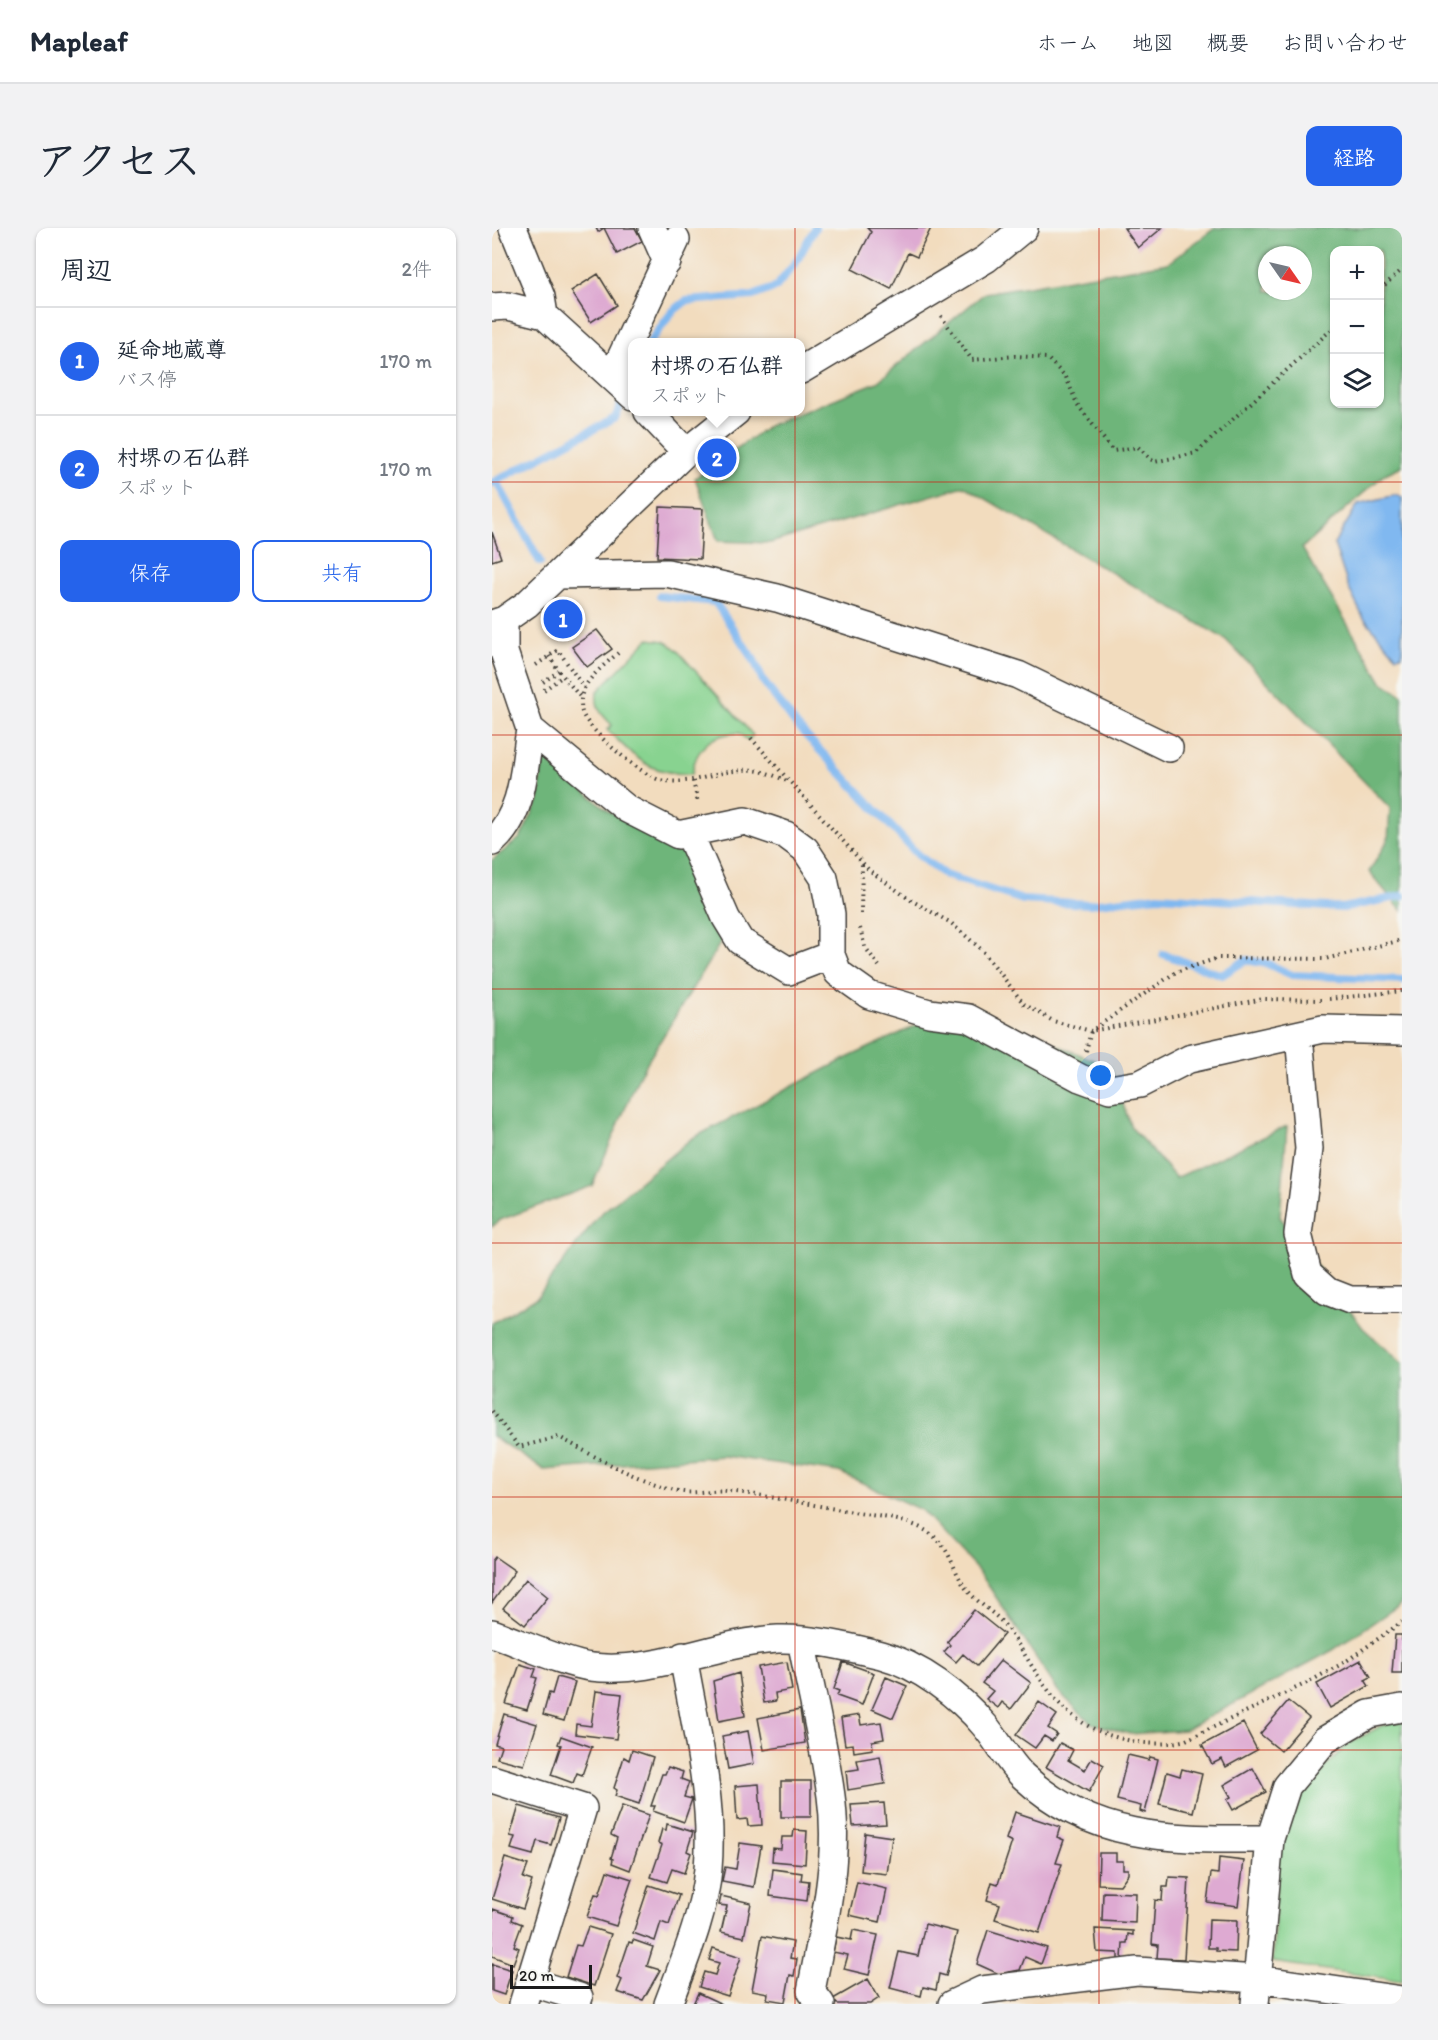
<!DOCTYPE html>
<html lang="ja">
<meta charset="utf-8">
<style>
:root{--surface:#fff;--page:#f2f2f3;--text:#1f2937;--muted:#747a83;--line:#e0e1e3;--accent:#2563eb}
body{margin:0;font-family:Itim,"Klee One",sans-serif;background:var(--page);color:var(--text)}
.controls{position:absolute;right:18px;top:18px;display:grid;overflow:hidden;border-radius:12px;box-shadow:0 2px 4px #0004}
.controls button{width:54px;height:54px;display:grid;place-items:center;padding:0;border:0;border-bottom:2px solid var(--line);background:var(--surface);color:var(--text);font:30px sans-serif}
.compass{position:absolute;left:766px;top:18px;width:54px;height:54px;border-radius:50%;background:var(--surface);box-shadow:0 2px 4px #0004;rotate:124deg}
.scale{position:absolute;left:18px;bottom:15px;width:82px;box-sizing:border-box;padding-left:6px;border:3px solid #1c1c1c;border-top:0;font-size:16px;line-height:21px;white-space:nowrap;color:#1c1c1c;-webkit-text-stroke:4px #f6f6f2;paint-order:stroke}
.you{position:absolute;left:609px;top:848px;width:21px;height:21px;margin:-15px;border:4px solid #fff;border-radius:50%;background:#1a73e8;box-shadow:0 0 0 9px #1a73e833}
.badge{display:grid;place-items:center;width:39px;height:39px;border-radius:50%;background:var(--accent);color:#fff;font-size:20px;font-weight:700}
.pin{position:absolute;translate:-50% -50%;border:3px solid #fff;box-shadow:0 2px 6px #0006}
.popup{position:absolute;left:136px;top:110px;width:177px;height:78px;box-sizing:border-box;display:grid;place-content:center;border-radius:12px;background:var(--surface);filter:drop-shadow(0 2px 4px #0005);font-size:20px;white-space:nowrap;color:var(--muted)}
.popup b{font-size:22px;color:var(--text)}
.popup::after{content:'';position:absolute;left:50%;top:100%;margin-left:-12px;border:12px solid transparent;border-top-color:var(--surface)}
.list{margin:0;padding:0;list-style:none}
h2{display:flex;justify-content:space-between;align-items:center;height:78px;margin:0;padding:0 24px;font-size:26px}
h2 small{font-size:20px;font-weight:400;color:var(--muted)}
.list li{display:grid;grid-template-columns:39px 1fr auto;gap:18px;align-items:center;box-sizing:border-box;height:108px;padding:0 24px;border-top:2px solid var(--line)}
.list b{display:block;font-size:22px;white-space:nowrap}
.list p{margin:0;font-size:20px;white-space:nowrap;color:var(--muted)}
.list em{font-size:20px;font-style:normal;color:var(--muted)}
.actions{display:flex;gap:12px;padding:18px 24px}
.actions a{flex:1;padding:14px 0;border:2px solid var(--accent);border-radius:12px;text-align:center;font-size:21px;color:var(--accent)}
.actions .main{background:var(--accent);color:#fff}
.icon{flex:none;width:33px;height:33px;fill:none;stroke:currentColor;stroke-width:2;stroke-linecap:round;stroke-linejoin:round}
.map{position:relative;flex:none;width:910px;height:1776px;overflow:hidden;border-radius:12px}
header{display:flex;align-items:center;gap:36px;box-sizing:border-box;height:84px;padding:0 30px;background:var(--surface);border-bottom:2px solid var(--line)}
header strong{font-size:28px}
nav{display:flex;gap:33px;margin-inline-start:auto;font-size:21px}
.intro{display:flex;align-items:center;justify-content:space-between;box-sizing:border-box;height:144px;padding:0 36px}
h1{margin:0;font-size:42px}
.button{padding:15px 27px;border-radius:12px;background:var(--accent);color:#fff;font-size:21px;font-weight:700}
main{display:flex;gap:36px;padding:0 36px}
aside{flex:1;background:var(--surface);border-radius:12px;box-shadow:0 2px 4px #0004}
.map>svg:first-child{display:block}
.green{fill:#88d390;stroke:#527856;stroke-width:1.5}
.forest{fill:#6eb57a;stroke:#45684b;stroke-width:1.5;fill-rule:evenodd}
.water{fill:#80b8f0;stroke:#4e6a86;stroke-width:1.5}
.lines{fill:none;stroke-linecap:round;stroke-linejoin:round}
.stream{stroke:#80b8f0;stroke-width:8}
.building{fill:#deaad2}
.minor-casing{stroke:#3c3934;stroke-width:30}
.path{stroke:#3c3934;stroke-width:4;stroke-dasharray:1.5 4.5;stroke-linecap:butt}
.minor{stroke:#fff;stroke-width:27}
.grid{fill:none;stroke:#c8321e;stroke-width:1.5;stroke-opacity:0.55}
</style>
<header>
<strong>Mapleaf</strong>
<nav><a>ホーム</a><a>地図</a><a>概要</a><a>お問い合わせ</a></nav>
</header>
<div class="intro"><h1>アクセス</h1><a class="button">経路</a></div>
<main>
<aside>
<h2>周辺<small>2件</small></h2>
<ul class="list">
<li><span class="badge">1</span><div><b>延命地蔵尊</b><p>バス停</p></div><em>170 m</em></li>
<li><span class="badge">2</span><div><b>村堺の石仏群</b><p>スポット</p></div><em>170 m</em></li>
</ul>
<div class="actions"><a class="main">保存</a><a>共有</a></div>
</aside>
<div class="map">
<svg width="910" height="1776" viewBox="0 0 910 1776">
<rect width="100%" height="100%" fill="#f6f6f2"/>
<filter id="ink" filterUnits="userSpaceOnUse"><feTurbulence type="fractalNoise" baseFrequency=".0167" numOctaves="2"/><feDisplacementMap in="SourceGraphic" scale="12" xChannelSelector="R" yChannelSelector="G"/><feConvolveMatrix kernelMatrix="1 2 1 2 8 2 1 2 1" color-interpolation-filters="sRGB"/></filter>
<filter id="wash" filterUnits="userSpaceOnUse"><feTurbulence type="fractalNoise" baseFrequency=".008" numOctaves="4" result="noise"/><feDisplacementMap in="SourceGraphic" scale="24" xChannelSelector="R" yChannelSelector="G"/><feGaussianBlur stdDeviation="1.35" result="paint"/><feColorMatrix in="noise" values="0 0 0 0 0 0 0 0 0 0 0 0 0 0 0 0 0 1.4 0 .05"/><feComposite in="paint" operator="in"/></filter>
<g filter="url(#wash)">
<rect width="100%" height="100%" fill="#f2dcbe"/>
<!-- green -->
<path class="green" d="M156,411l17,2 11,8 77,86 -5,6 -9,-8c-27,0 -44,15 -47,41 -45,0 -54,-15 -85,-44l5,-5c-11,-11 -17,-17 -15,-33z
M910,1492v261l-129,-19 5,-117 18,-39 13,-23 39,-39 33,-18z"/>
<!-- forest -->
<path class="forest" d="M723,0h187v238l-17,8 -83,74 80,134 20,13v216l-33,-39 19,-32 2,-32 -165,-169 -261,-153 -194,57 -52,-2 -23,-63 75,-53 107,-43 108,-89 183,-30zM842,22h46v154h-46zM775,27h36v36h-36z
M51,529l67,55 73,38 41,87 -84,137 -48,112 -92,34 -8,7v-367l28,-22 19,-38z
M468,777l150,62 21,60 45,51 111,-52 -7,91 83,111 39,35v240l-69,47 -148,80 -55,4 -39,-11 -33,-32 -78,-118 -59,-63 -82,-38 -116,-16 -179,14 -52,-34v-113l45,-26 61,-81 93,-77 156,-81z"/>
<!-- water -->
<path class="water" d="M904,267l6,2v158l-6,1 -33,-39 -14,-28 -15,-45 24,-40z"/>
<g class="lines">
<!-- stream -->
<path class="stream" d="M157,115l23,-31 14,-11 67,-5 23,-9 20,-25 19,-34
M5,254l43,80
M0,255l123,-65 18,-42
M168,368l55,6 39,58 9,21 34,45 121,129 27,20 78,25 66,4 69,-8 185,12 59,-12
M671,726l59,21 24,-15 22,4 24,11 110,5"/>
</g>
<g id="blocks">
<!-- building -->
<path class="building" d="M104,0h39l7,13 -25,13 -13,-26 -6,4z
M375,0h64l-14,29 -9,-4 -17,36 -39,-20 19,-37z
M632,0h38l-24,20z
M106,46l19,31 -26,17 -20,-31z
M168,279l43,2 -3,50 -43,-2z
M0,304l9,26 -9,3z
M105,402l15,19 -25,18 -15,-20z
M3,1329l20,14 -23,32v-42z
M34,1351l22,18 -23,28 -22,-17z
M482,1382l30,24 -27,32 -14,-12 -7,8 -12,-10 6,-7 -3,-3z
M903,1407h7v38h-10z
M509,1432l30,23 -20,26 -9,-7 -4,6 -12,-9 7,-8 -11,-8z
M869,1432l10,17 -6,3 4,6 -39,22 -13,-24z
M295,1434l5,28 -17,3 1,8 -12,2 -6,-36z
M351,1434l31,11 -12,32 -25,-9 2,-5 -5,-2z
M28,1436l16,5 -3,8 4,1 -10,32 -21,-6z
M247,1445l6,43 -26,5 -6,-40z
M65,1449l18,5 -11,39 -21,-6 6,-22 3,1z
M394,1449l21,9 -14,32 -21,-9z
M104,1463l26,3 -6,45 -41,-5 1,-10 15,2z
M796,1473l21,17 -28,33 -21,-17z
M547,1474l18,13 -9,13 9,6 -5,7 -8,-5 -9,12 -19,-13z
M308,1482l5,33 -41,7 -6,-32z
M12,1486l33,10 -13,41 -27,-7 4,-12 -6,-2z
M367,1487l2,10 20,-3 3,17 -12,2 1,8 -19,3 -1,-8 -8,1 -4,-27z
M751,1495l14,27 -31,17 -4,-8 -10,5 -10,-19z
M256,1503l6,33 -26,5 -6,-33z
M69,1508l31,11 -10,28 -5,-2 -4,10 -22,-8 10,-30 -3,-1z
M568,1515l13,7 -5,10 17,10 7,-12 12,7 -15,27 -43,-25z
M140,1522l21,7 -14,47 -24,-8 2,-6 -3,-2 10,-31 5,3z
M636,1527l21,5 1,-3 8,2 -13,54 -5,-2 1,-5 -24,-6z
M388,1528l5,28 -37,6 -2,-19 13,-2 -2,-9z
M176,1539l15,5 -2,7 8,3 -5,15 8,2 -8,23 -31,-11 2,-5h-4l11,-32h3z
M761,1540l13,24 -33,18 -6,-11 4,-2 -7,-12z
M690,1541l20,5 -9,38 -34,-8 8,-32 13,4z
M289,1553h30v36h-30z
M267,1556l3,41 -14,1 -1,-7 -10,1 -2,-34z
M392,1575l2,21 -33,2 -2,-21z
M27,1578l40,12 -8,27 -14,-4 -4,14 -22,-6 4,-12 -5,-1z
M130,1578l27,9 -19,55 -18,-7 1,-4 -2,-1 6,-20 -6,-3z
M523,1584l45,15 -3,10 7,3 -8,23 6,1 -23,69 -44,-14 5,-15 -13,-4 5,-18 6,2 14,-42 -6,-3z
M175,1596l26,8 -6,19 4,2 -7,20 -12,-4 -5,13 -16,-5 11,-32 -4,-2 4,-14 4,1z
M302,1602l13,1 -2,33 -33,-3 1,-13 8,1 1,-12h11z
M373,1605l27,4 -5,37 -26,-3z
M248,1615l21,3 -7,41 -32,-6 3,-14 11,2z
M607,1625h17v8h7v8h5v5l-8,11 -22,-1z
M13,1630l23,7 -5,13 9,3 -9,28 -31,-10z
M727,1630l25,3 -6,45 -31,-4 4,-29 7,1z
M281,1641l29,4 -1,7 8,1 -2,20 -37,-5z
M115,1643l25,8 -16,47 -29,-9 8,-23 4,1z
M677,1649l20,1 -5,81 -27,-1 1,-13 -6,-1 3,-44 7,1 1,-14h5z
M365,1654l30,7 -7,33 -31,-7z
M157,1657l30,10 -10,30 -8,-3 -6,19 -22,-8z
M611,1664l33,1 -1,30 -33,-2z
M229,1668l30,7 -7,34 -23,-5 6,-26 -8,-1z
M1,1681l20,7 -1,4 10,4 -8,22 5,2 -6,16 -21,-8z
M717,1691l28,1 -1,32 -20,-1v-3h-8z
M433,1696l32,8 -11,44 -7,-2 -3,16 -13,-3 -2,9 -31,-8 9,-36 19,4z
M96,1699l23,7 -17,52 -28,-9 10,-32 5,1z
M603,1701l38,2v4l-5,-1 -1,9h-4l-1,16h-4v-6l-21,-1z
M361,1702l25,5 -9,40 -25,-6 4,-14 -15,-3 3,-15 15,3z
M496,1702l59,18 -6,16 -16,-7 -5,13 -21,4 -22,-10z
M270,1708l31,6 -3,16 7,1 -3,17 -4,-1 -5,27 -18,-3 1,-6 -16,-3z
M141,1712l20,7 -6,19 13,4 -17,30 -26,-8 5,-12 -5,-2 12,-36 3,1z
M221,1720l28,9 -13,39 -29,-9 5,-15 11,3 4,-12 -10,-3z
M0,1736l20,6 -8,25 -12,-4z
M376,1751l11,19 -9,6h-33l-4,-5z
M206,1765l24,11h-29z"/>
</g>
</g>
<g filter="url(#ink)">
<use href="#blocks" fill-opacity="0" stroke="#3c3934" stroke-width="1.5"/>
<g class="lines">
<!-- minor casing -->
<g class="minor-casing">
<path id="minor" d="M21,0l28,69 3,18
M160,0l15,34
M0,79l16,-1 36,9 89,81
M309,142l185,-111 38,-31
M121,147l63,-135
M156,184l38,40
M66,347l109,-2 110,25 241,77 151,73
M12,392v32l26,77 97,80 51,26 67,-14 41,14 19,14 19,29 7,36v41l7,18 31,22 60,18 39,5 112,60 30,11 30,-5 49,-25 134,-30 79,2
M0,396l12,-4 23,-16 159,-152 50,-40
M197,605l37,85 14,23 49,30 42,-16
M0,614c32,-28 32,-74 38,-113
M807,807l10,114 -11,85 10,40 19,17 23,9h52
M0,1405c26,9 73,31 99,34 64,8 124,-25 187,-28 33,-1 71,8 103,16 38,10 79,41 104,71 13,15 23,36 38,50 72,67 155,63 247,63
M309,1412c10,51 23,104 30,156 9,64 -8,132 -20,195l10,13
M0,1551l91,29 -60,196
M38,1754l49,15
M176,1776c16,-43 36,-89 40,-135 6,-71 -13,-143 -25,-213
M460,1776l30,-14 155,-19 120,8 145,21
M763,1776l15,-165 17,-53 38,-46 44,-26 33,-6"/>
</g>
<!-- path -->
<path class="path" d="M888,61l22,-19
M449,88l31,44 43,-4 32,2 19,19 11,27 36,47 25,-4 16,15 42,-9 138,-126
M126,425c-13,12 -35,27 -37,46 0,3 0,10 1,13 5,18 61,64 78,68 28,6 54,-7 81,-10 17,-2 33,5 48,12
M44,437l22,-15 26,38
M51,454l16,-11 -10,-15
M52,462l19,-14 18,22
M259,510l118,132 40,29 42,24 31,27 42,54 29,17 38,10 85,-59 42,-14 107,1 77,-19
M201,553l5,22
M369,686l1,-51
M368,700l5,19 14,19
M837,771l73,-8
M594,823l5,-20 173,-32 57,1
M0,1183l27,36 40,-10c38,21 77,43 119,54 16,4 34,-2 50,0 42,5 84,14 125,21 25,5 53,6 75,20 23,15 23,35 37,55 11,16 30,25 42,41 35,49 48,93 112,110 23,6 44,8 67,2l121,-57 38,-21 57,-40"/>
<!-- minor -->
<use href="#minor" class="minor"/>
</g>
</g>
<!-- grid -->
<path class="grid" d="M303,0v1776M607,0v1776M0,254h910M0,507h910M0,761h910M0,1015h910M0,1269h910M0,1522h910"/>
</svg>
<div class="controls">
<button>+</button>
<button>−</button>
<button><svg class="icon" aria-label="layers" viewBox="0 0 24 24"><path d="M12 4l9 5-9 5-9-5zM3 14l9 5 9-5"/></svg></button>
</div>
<svg class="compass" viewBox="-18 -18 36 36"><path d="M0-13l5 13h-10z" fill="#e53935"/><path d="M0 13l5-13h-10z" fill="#747a83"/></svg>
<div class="scale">20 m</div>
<div class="you"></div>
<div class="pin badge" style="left:71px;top:391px">1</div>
<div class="pin badge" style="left:225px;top:230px">2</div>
<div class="popup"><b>村堺の石仏群</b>スポット</div>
</div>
</main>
